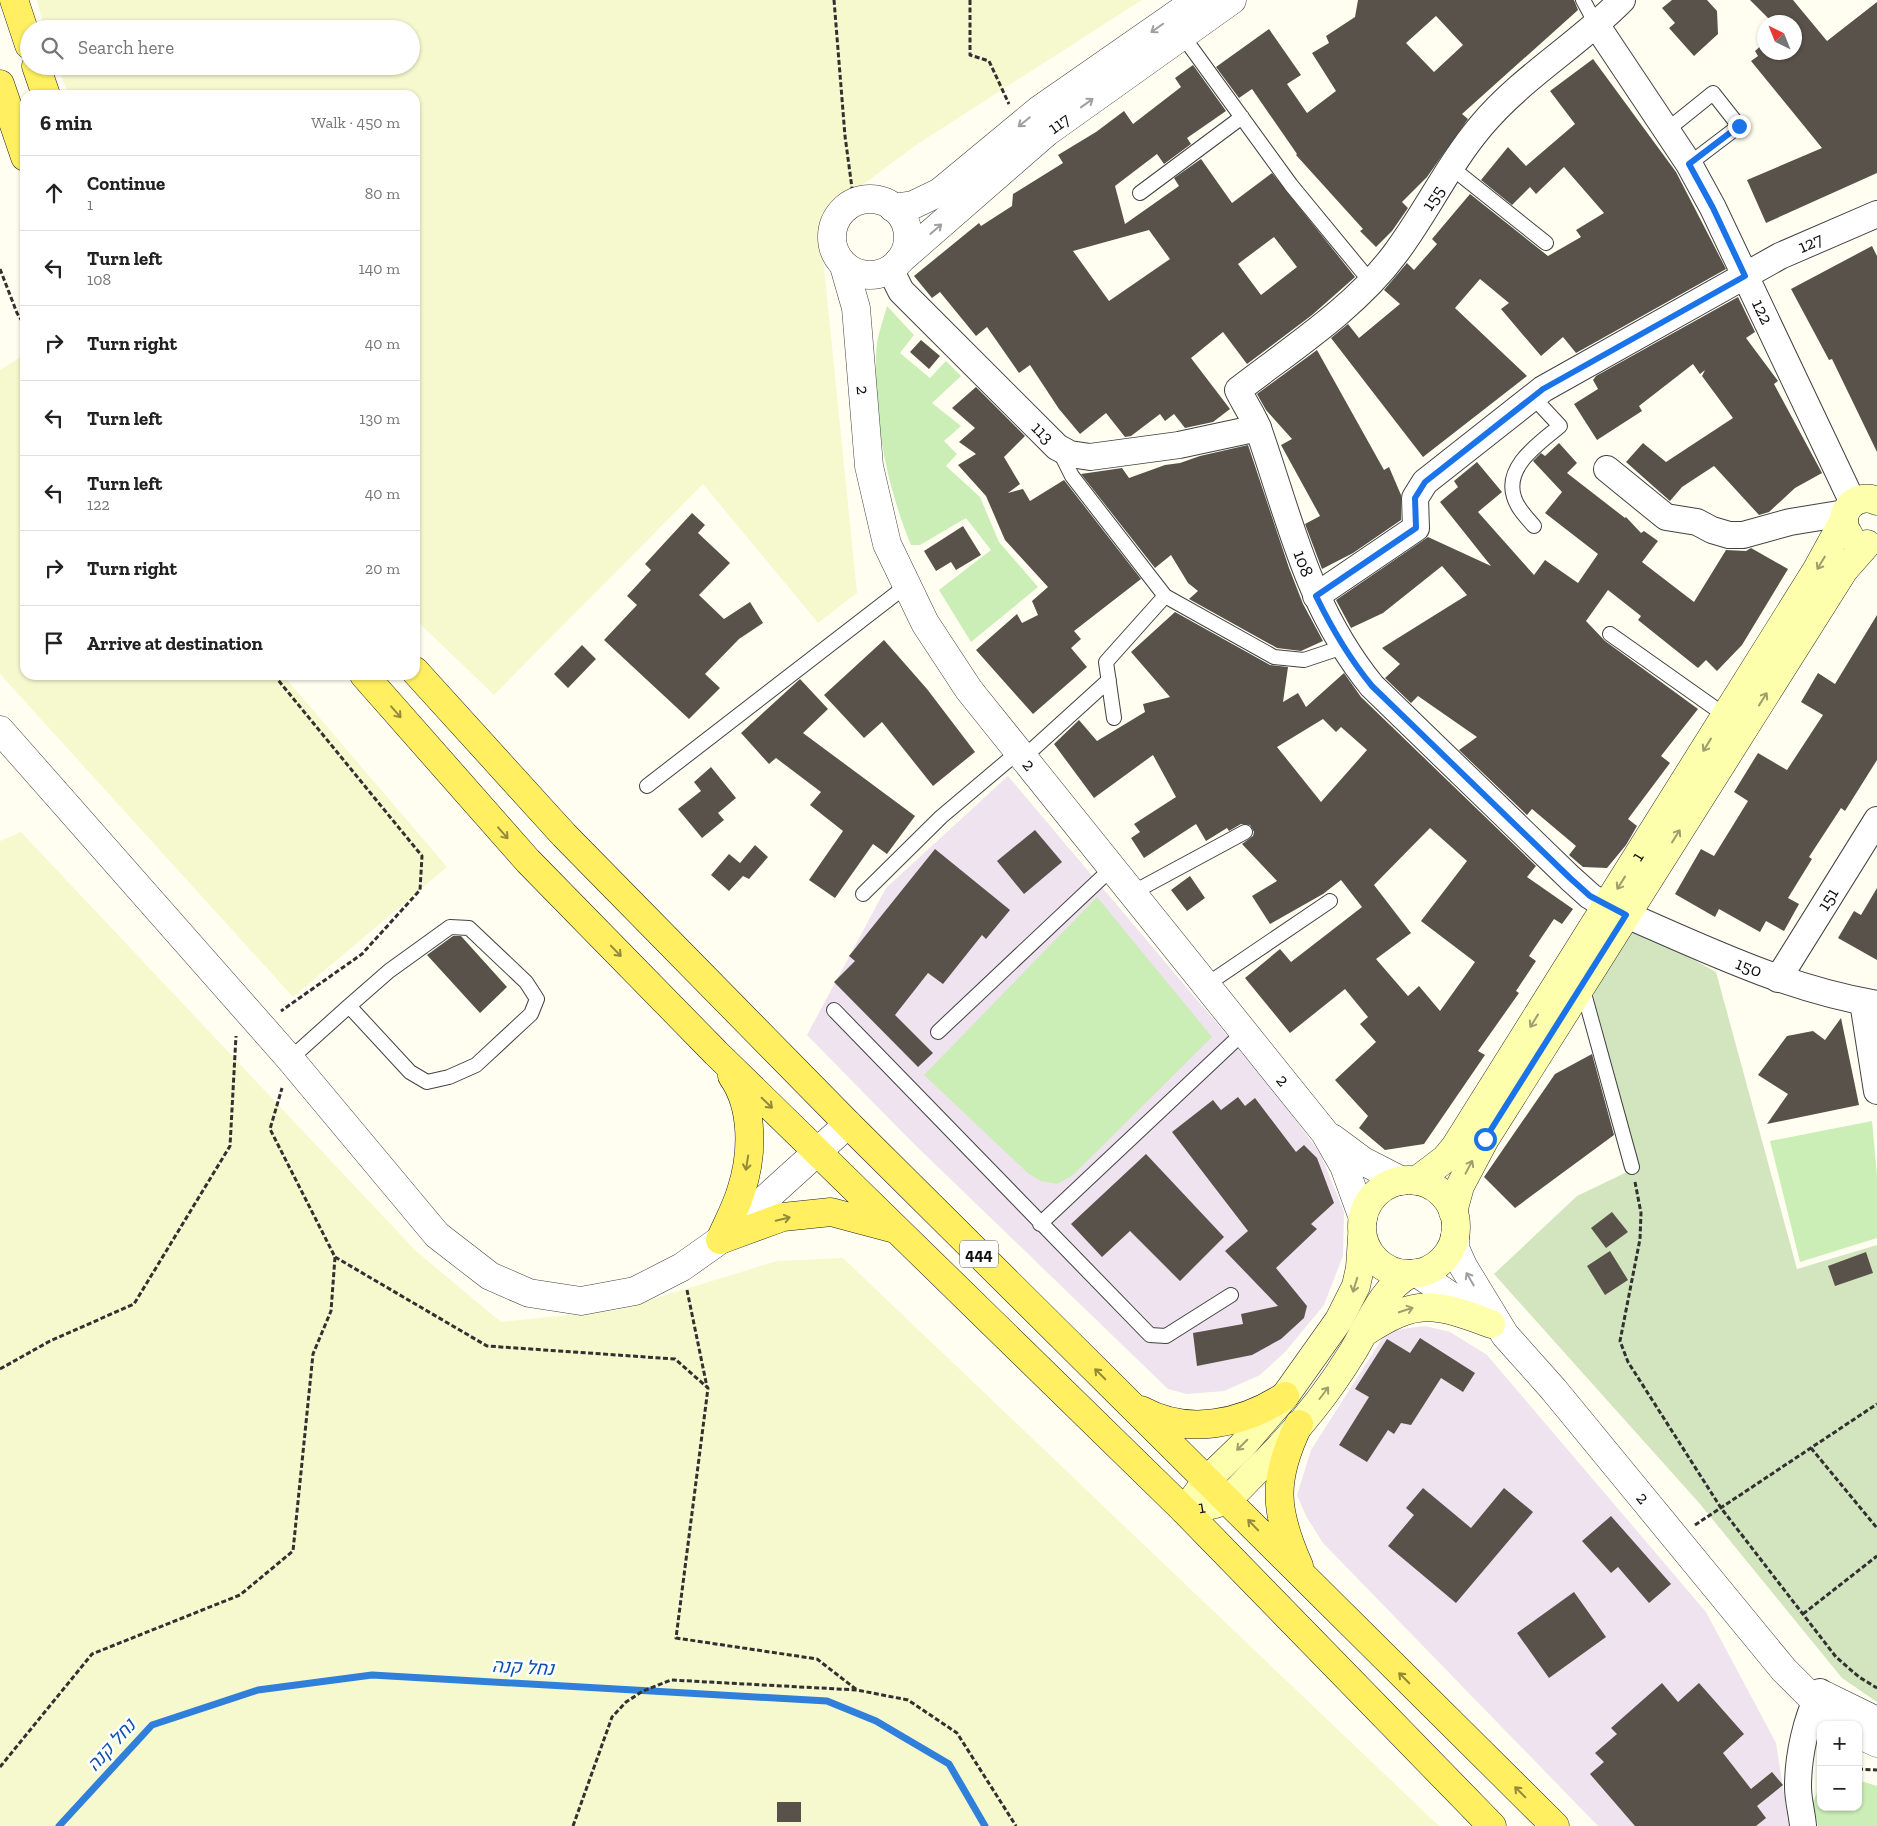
<!DOCTYPE html>
<meta charset="utf-8">
<style>
:root{--surface:#fff;--page:#f6f6f6;--text:#222;--muted:#767676;--line:#e0e0e0}
body{margin:0;font-family:"Zilla Slab",Heebo,serif;background:var(--page);color:var(--text)}
.controls{position:absolute;right:15px;bottom:15px;display:grid;overflow:hidden;border-radius:10px;box-shadow:0 1px 4px #0004}
.controls button{width:45px;height:45px;display:grid;place-items:center;padding:0;border:0;border-bottom:1px solid var(--line);background:var(--surface);color:var(--text);font:25px sans-serif}
.compass{position:absolute;left:1757px;top:15px;width:45px;height:45px;border-radius:50%;background:var(--surface);box-shadow:0 1px 4px #0004;rotate:317deg}
.stop{position:absolute;width:15px;height:15px;margin:-11px;border:4px solid #1a73e8;border-radius:50%;background:#fff}
.stop.end{background:#1a73e8;border-color:#fff;box-shadow:0 1px 5px #0008}
.list{margin:0;padding:0;list-style:none}
h2{display:flex;justify-content:space-between;align-items:center;height:65px;margin:0;padding:0 20px;font-size:21px}
h2 small{font-size:16px;font-weight:400;color:var(--muted)}
.list li{display:grid;grid-template-columns:32px 1fr auto;gap:15px;align-items:center;box-sizing:border-box;height:75px;padding:0 20px;border-top:1px solid var(--line)}
.list b{display:block;font-size:19px;white-space:nowrap}
.list p{margin:0;font-size:16px;white-space:nowrap;color:var(--muted)}
.list em{font-size:16px;font-style:normal;color:var(--muted)}
.icon{flex:none;width:28px;height:28px;fill:none;stroke:currentColor;stroke-width:2;stroke-linecap:round;stroke-linejoin:round}
.map{position:relative;flex:none;width:1877px;height:1826px;overflow:hidden}
.search{position:absolute;background:var(--surface);box-shadow:0 1px 4px #0004;left:20px;top:20px;width:400px;height:55px;display:flex;align-items:center;gap:12px;box-sizing:border-box;padding:0 18px;border-radius:28px;color:var(--muted);font-size:19px}
.panel{position:absolute;background:var(--surface);box-shadow:0 1px 4px #0004;left:20px;top:90px;width:400px;height:590px;border-radius:15px}
.map>svg:first-child{display:block}
.industrial{fill:#eee3ee}
.farmland{fill:#f6f9ce}
.green{fill:#cbeeb6}
.cemetery{fill:#d3e5bf}
.lines{fill:none;stroke-linecap:round;stroke-linejoin:round}
.stream{stroke:#2f7fdb;stroke-width:7}
.building{fill:#59524a;fill-rule:evenodd}
.service-casing{stroke:#424242;stroke-width:16}
.minor-casing{stroke:#424242;stroke-width:28}
.tertiary-casing{stroke:#424242;stroke-width:29}
.secondary-casing{stroke:#313131;stroke-width:29}
.primary-casing{stroke:#202020;stroke-width:29}
.path{stroke:#313131;stroke-width:3;stroke-dasharray:5 2.5;stroke-linecap:butt}
.service{stroke:#fff;stroke-width:14}
.minor{stroke:#fff;stroke-width:26}
.tertiary{stroke:#fff;stroke-width:28}
.secondary{stroke:#fdffac;stroke-width:28}
.primary{stroke:#ffef61;stroke-width:28}
.oneway{stroke:#9f9f9f}
.oneway2{stroke:#9e9f6d}
.oneway3{stroke:#938a3c}
.route{stroke:#1a73e8;stroke-width:6}
.labels{text-anchor:middle;dominant-baseline:central;stroke-width:5;stroke-linejoin:round;paint-order:stroke}
.shield{fill:#fff;stroke:#575757;stroke-width:1}
.shield-label{font-size:16px;font-weight:bold;fill:#0f0f0f}
.street-label{font-size:18px;fill:#0f0f0f;stroke:#fff}
.water-label{font-size:19px;font-style:italic;fill:#0a50af;stroke:#fff}
</style>
<div class="map">
<svg width="1877" height="1826" viewBox="0 0 1877 1826">
<rect width="100%" height="100%" fill="#fffef1"/>
<!-- industrial -->
<path class="industrial" d="M1008,776l266,315 46,62 24,59 -1,44 -19,49 -39,47 -25,23 -36,16 -37,3 -19,-5 -257,-248 -104,-106 79,-147z
M1425,1326l25,6 37,23 219,257 70,131 13,83h-191l-275,-283 -17,-27 -9,-21 14,-45 76,-119z"/>
<!-- farmland -->
<path class="farmland" d="M37,0h1105l-226,145 -71,53 -25,30 37,365 -39,30 -115,-139 -209,211 -79,-76v-524h-346l-12,-29h354v-37h-367z
M25,354v321h258l164,192 -154,130 -293,-323v-304z
M21,832l395,419 85,71 116,-12 160,-49 66,-3 596,568h-1439v-985z"/>
<!-- green -->
<path class="green" d="M887,306l27,29 -14,18 30,25 16,-17 15,15 -29,27 29,23 -17,15 13,13 -11,12 34,31 19,45 39,45 -67,55 -32,-52 52,-40 -25,-32 -46,27h-9c-25,-60 -40,-137 -34,-202 2,-12 7,-25 10,-37z
M1097,897l115,140 -139,138 -16,9 -16,-3 -12,-7 -105,-99z
M1872,1121l5,55v62l-77,24 -30,-121z
M1858,1780l19,6v40h-59l-5,-24 8,-19v24h37z"/>
<!-- cemetery -->
<path class="cemetery" d="M1632,926l84,46 81,297 80,-24v457l-35,-24 -142,-174 -206,-230 83,-78 50,-24 -35,-185z"/>
<g class="lines">
<!-- stream -->
<path class="stream" d="M59,1826l93,-101 106,-35 114,-15 455,26 49,20 73,43 36,62"/>
</g>
<!-- building -->
<path class="building" d="M1358,0h216l4,10 -116,104 6,5 -41,58 -25,25 6,6 -16,23 -16,16 -16,-16 3,-2 -67,-74 1,-1 -45,-65 -13,9 -23,-31 53,-38 32,46 -14,9 20,29 29,-22 -24,-38 17,-10 -3,-7 29,-19zM1436,16l27,29 -29,27 -28,-29z
M1672,0h35l10,11 1,23 -24,22 -25,-28 6,-5 -13,-15z
M1750,0h43l34,41 50,-39v171l-111,50 -19,-43 75,-32 -71,-87 7,-5 -3,-5 9,-8v9h30v-30h-22z
M1593,59l83,113 50,97 -150,84 -13,-16 -22,19 -40,-47 8,-6 -29,-24 -25,29 72,68 -104,81 -92,-119 17,-14 11,14 41,-34 -16,-14 23,-27 7,7 23,-26 -5,-5 38,-45 78,62 33,-19 -5,-7 28,-17 -40,-46 -28,27 -6,-7 -18,18 -31,-25 27,-33 18,19 49,-42 -25,-33z
M1193,65l33,46 -39,27 4,6 -27,20 -7,-10 -42,32 10,38 54,-38 -5,-8 27,-19 31,44 40,-30 83,104 -43,38 -65,49 -24,-32 -32,26 39,51 -17,13 -28,6 -11,-14 -9,7 -5,-7 -29,22 -6,1 -19,-24 -26,21 -21,-25 -29,-44 -11,8 -32,-46 -11,9 -36,-44 -8,6 -18,-22 65,-53 2,3 31,-20 1,-12 50,-31 -5,-8 38,-23 28,-21 9,13 48,-37 -6,-9zM1149,230l21,29 -61,42 -36,-50zM1274,237l23,30 -36,28 -23,-31z
M1872,246l5,10v196l-45,-93 -3,1 -38,-71z
M1738,297l17,35 -9,6 32,43 -4,3 48,89 -27,15 -26,24 -10,3 -45,-49 -32,21 -12,14 -44,-39 17,-19 23,19 67,-44 -31,-42 3,-6 -5,4 -7,-10 -54,42 3,5 -45,29 -23,-36 24,-15 -5,-9 3,-4z
M921,340l19,16 -11,13 -19,-17z
M1317,350l67,120 5,-3 12,28v25l-48,33 -31,16 -17,-45 15,-8 -39,-71 11,-6 -26,-29 -9,-16z
M976,387l49,49 -21,21 16,27 -12,9 15,-4 7,12 34,-21 77,99 -67,52 7,8 -10,9 16,19 -54,47 -57,-64 41,-36 5,9 16,-8 -6,-14 16,-14 -43,-47 -19,-44 -28,-31 18,-11 -17,-12 16,-14 -23,-20z
M1559,443l18,20 -10,10 58,45 1,-1 15,16 3,-2 14,10 -16,21 52,40 32,-52 20,1 5,-3 37,21 -46,76 -25,26 -11,-11 -8,8 -60,-48 3,-4 -33,-26 -22,31 19,20 93,68 -37,47 9,7 -42,56 9,7 -11,19 -19,23 -24,-1 -14,-12 7,-9 -44,-37 -5,6 -68,-65 18,-13 -59,-41 -7,7 -26,-25 15,-14 -18,-16 85,-53 -25,-29 -59,47 -32,15 -15,-28 92,-63 63,29 -51,-64 18,-15 -4,-6 23,-19 25,30 -24,20 56,63 11,-15 33,23 20,-29 -53,-41 17,-21 -29,-31 8,-8 4,3z
M1248,445l41,123 14,36 20,37 -22,10 -24,-3 -88,-49 9,-8 -10,-8 -17,-28 -16,13 -74,-94 41,-6 7,10 36,-13 15,-2 20,-7z
M692,513l13,12 -7,8 32,30 -31,32 25,24 26,-17 13,21 -24,16 -34,35 15,14 -31,31 -85,-79 33,-35 -10,-9 24,-26 -6,-6z
M963,526l18,29 -25,15 -5,-8 -15,9 -12,-20z
M1175,612l95,53 18,2 -5,35 15,-9 8,14 38,-34 17,24 175,169 -9,11 46,32 -11,15 -8,-5 -25,37 7,5 -20,30 3,2 -41,58 7,4 -61,89 -39,6 -26,-22 9,-12 -33,-36 41,-38 -16,-18 8,-7 -23,-28 -55,44 -45,-55 35,-29 11,13 71,-55 -21,-27 -18,14 -53,30 -18,-28 25,-15 -35,-37 11,-8 1,-4 -4,-7 -9,-1 -12,7 -2,-3 -21,13 -10,-17 -52,34 -13,-20 9,-6 -6,-8 42,-27 -23,-42 -59,43 -40,-54 25,-24 18,21 48,-29 -2,-8 27,-7 -39,-45zM1323,719l13,13 5,-5 26,23 -46,52 -44,-55zM1430,828l37,33 -46,60 54,41 -35,49 -21,-25 -11,10 -32,-37 35,-26 -37,-48z
M1877,615v145l-32,51 -4,-3 -32,49 3,2 -24,39 11,6 -15,27 -18,-10 -6,11 -41,-23 -4,8 -40,-23 26,-45 13,7 34,-55 -14,-9 24,-39 29,17 36,-55 -22,-13 17,-29 17,11z
M884,640l43,49 48,63 -42,34 -51,-64 -18,16 -40,-43z
M582,645l14,14 -28,29 -14,-14z
M800,679l28,30 -25,24 112,83 -28,38 -14,-10 -38,54 -26,-18 34,-49 -33,-26 11,-13 -45,-34 -7,6 -28,-31z
M711,767l25,31 -18,15 6,7 -22,18 -24,-29 23,-18 -7,-9z
M1035,830l27,32 -38,32 -27,-33z
M755,845l13,12 -19,22 -6,-3 -14,15 -18,-16 18,-21 11,9z
M935,849l75,61 -24,29 -4,-4 -39,49 -15,-11 -33,42 38,38 -15,14 -84,-85 21,-21 -6,-5z
M1190,876l15,22 -18,13 -16,-21z
M1877,888v72l-39,-22 16,-27 7,4z
M453,936h8l46,51 -27,26 -53,-58z
M1841,1018l18,87 -92,19 21,-30 -30,-19 29,-39 26,-5 12,9z
M1592,1054l22,81 -99,73 -31,-31 71,-103z
M1238,1097l7,9 10,-8 41,54 8,-7 13,13 17,45 -23,21 6,5 -41,39 31,38 -3,12 -23,21 -29,16 -55,11 -4,-33 50,-9 -2,-10 37,-8 -53,-55 23,-20 -76,-99 41,-32 8,10z
M1146,1154l78,83 -44,44 -50,-50 -28,26 -31,-33z
M1612,1212l16,20 -22,16 -15,-20z
M1610,1251l18,29 -23,15 -18,-29z
M1866,1252l7,21 -38,13 -7,-20z
M1420,1338l55,35 -12,19 -22,-14 -30,47 -10,-2 -7,11 -6,-4 -21,32 -28,-17 30,-48 -14,-8 32,-50 23,14z
M1423,1488l48,40 33,-40 29,24 -77,91 -68,-57 26,-31 -8,-7z
M1611,1516l60,68 -22,19 -31,-36 -7,6 -29,-32z
M1574,1592l32,45 -57,41 -32,-45z
M1662,1683l16,19 21,-19 45,51 -21,19 28,36 21,-17 11,13 -26,21 9,12 -10,8h-121l-45,-52 14,-12 -9,-9 22,-19 -6,-6z
M777,1802h24v20h-24z"/>
<g class="lines">
<!-- service casing -->
<g class="service-casing">
<path id="service" d="M1583,0l14,26
M1182,35l109,150 79,96
M1667,130l46,-37 26,33 -50,38
M1452,168l94,75
M1140,193l102,-76
M1532,396l28,30c-20,17 -56,40 -46,71 3,11 13,21 20,29
M1060,452l12,24 93,120 109,61 30,3 39,-13
M1610,634l116,82
M1114,718l-8,-56 59,-66
M1023,758l86,-78
M647,786l259,-200
M1132,893l113,-61
M863,894l78,-77 77,-65
M450,927l19,1 57,54 11,17 -6,15 -55,51 -27,12 -22,5 -17,-10 -61,-66 40,-35z
M1206,985l124,-84
M1582,986l50,181
M834,1010l316,325 16,1 65,-41
M938,1032l174,-164
M290,1059l59,-53
M1040,1224l204,-192"/>
</g>
<!-- minor casing -->
<g class="minor-casing">
<g id="minor">
<path id="s1" d="M1622,0c-44,45 -100,77 -141,126 -33,39 -55,87 -86,128 -40,54 -104,95 -157,136 6,13 17,28 21,41 32,92 49,176 113,255l198,192 20,18 16,10c89,38 175,82 271,98"/>
<path id="s2" d="M1597,26l92,138 24,44 140,295"/>
<path id="s3" d="M890,269l11,22 156,156 13,7 20,3 89,-12 79,-17"/>
<path d="M1607,469l59,48 31,5 15,8 17,5h14l47,-13 55,-9"/>
<path id="s4" d="M1316,596l100,-68 -1,-30 10,-16 118,-93 237,-133 97,-42"/>
<path id="s5" d="M1778,979l99,-159"/>
<path d="M1863,1002l14,89"/>
<path d="M1803,1826c-1,-13 -5,-26 -5,-39 0,-31 8,-68 22,-95"/>
</g>
</g>
<!-- tertiary casing -->
<g class="tertiary-casing">
<g id="tertiary">
<circle cx="870" cy="237" r="38"/>
<path d="M893,208l20,-3 27,-13 99,-82 158,-110"/>
<path id="s6" d="M899,261l148,-129 185,-132"/>
<path id="s7" d="M844,266l12,42 13,158 18,78 38,79 44,67 356,443 19,33 19,52"/>
<path d="M0,730l290,329 147,176 53,41 39,17 52,8 54,-10 47,-24 38,-27 128,-116"/>
<path d="M1332,1138l31,23 39,20"/>
<path id="s8" d="M1455,1236v12l8,18 42,69 49,55 230,280 42,42 17,13"/>
<path d="M1417,1273l69,47"/>
<path d="M1824,1695l53,26"/>
<path d="M1858,1734l19,9"/>
</g>
</g>
<!-- secondary casing -->
<g class="secondary-casing">
<g id="secondary">
<path d="M1849,535c-15,-20 6,-44 28,-34"/>
<circle cx="1409" cy="1227" r="47"/>
<path id="s9" d="M1416,1181l29,-22 10,-12 361,-576 28,-51"/>
<path d="M1453,1212l7,-26 25,-47 359,-569 23,-26"/>
<path d="M1365,1332c51,-34 70,-29 126,-8"/>
<path d="M1193,1499l14,-19 35,-34 43,-50 54,-76 17,-34 4,-18 2,-31"/>
<path id="s10" d="M1184,1510c13,-3 34,-4 44,-12 9,-6 17,-16 25,-24 37,-35 72,-77 99,-121 17,-27 28,-63 58,-79"/>
</g>
</g>
<!-- primary casing -->
<g class="primary-casing">
<path id="primary" d="M14,0l15,45
M36,66l10,29
M0,84l25,73
M415,671l149,164 284,289 707,702
M364,675l164,186 188,192 468,457 308,316
M720,1240c7,-16 16,-32 21,-49 12,-36 13,-84 -9,-115
M720,1240l63,-23 48,-5 64,17
M1141,1410c47,26 101,14 144,-14
M1299,1566c-25,-56 -27,-86 0,-142"/>
</g>
<!-- path -->
<path class="path" d="M834,0l11,136 9,67
M970,0v55l19,6 20,43
M0,269l17,44 8,13
M274,675l148,181 -2,34 -58,64 -81,57
M1635,1182l6,31 -1,26 -20,102 8,21 93,146 115,149 23,20 18,11
M335,1257l152,89 188,13 33,29 -32,250 141,21 40,31
M687,1290l20,97
M0,1369l50,-28 84,-37 96,-158 6,-110
M1811,1448l66,80
M1695,1525l182,-121
M1803,1614l74,-58
M0,1767l92,-113 148,-59 53,-44 20,-197 18,-43 4,-54 -65,-128 12,-41
M1858,1769l19,1
M573,1826l39,-109 14,-15 17,-11 28,-11 186,10 51,10 49,33 59,93"/>
<!-- service -->
<use href="#service" class="service"/>
<!-- minor -->
<use href="#minor" class="minor"/>
<!-- tertiary -->
<use href="#tertiary" class="tertiary"/>
<!-- secondary -->
<use href="#secondary" class="secondary"/>
<!-- primary -->
<use href="#primary" class="primary"/>
</g>
<!-- one-way arrows -->
<defs><path id="oneway-shaft" d="M-6 0H5M1.5-3L5.5 0L1.5 3" fill="none" stroke-width="1.6" stroke-linecap="round" stroke-linejoin="round" transform="scale(1.25)"/></defs>
<g class="oneway">
<use href="#oneway-shaft" transform="translate(1157 28) rotate(145)"/>
<use href="#oneway-shaft" transform="translate(1087 103) rotate(-36)"/>
<use href="#oneway-shaft" transform="translate(1024 122) rotate(141)"/>
<use href="#oneway-shaft" transform="translate(936 229) rotate(-41)"/>
<use href="#oneway-shaft" transform="translate(1470 1279) rotate(-120)"/>
</g>
<g class="oneway2">
<use href="#oneway-shaft" transform="translate(1821 563) rotate(121)"/>
<use href="#oneway-shaft" transform="translate(1763 699) rotate(-58)"/>
<use href="#oneway-shaft" transform="translate(1707 745) rotate(122)"/>
<use href="#oneway-shaft" transform="translate(1676 836) rotate(-58)"/>
<use href="#oneway-shaft" transform="translate(1621 883) rotate(122)"/>
<use href="#oneway-shaft" transform="translate(1534 1021) rotate(122)"/>
<use href="#oneway-shaft" transform="translate(1469 1167) rotate(-62)"/>
<use href="#oneway-shaft" transform="translate(1355 1285) rotate(107)"/>
<use href="#oneway-shaft" transform="translate(1406 1310) rotate(-18)"/>
<use href="#oneway-shaft" transform="translate(1324 1393) rotate(-53)"/>
<use href="#oneway-shaft" transform="translate(1242 1445) rotate(135)"/>
</g>
<g class="oneway3">
<use href="#oneway-shaft" transform="translate(396 712) rotate(49)"/>
<use href="#oneway-shaft" transform="translate(503 833) rotate(49)"/>
<use href="#oneway-shaft" transform="translate(616 951) rotate(46)"/>
<use href="#oneway-shaft" transform="translate(767 1103) rotate(44)"/>
<use href="#oneway-shaft" transform="translate(747 1163) rotate(99)"/>
<use href="#oneway-shaft" transform="translate(783 1219) rotate(-14)"/>
<use href="#oneway-shaft" transform="translate(1100 1374) rotate(-135)"/>
<use href="#oneway-shaft" transform="translate(1253 1525) rotate(-134)"/>
<use href="#oneway-shaft" transform="translate(1404 1678) rotate(-135)"/>
<use href="#oneway-shaft" transform="translate(1520 1792) rotate(-135)"/>
</g>
<g class="lines">
<!-- route -->
<path class="route" d="M1485,1139l141,-224 -36,-19 -20,-18 -198,-192c-23,-28 -40,-57 -56,-90l100,-68 -1,-30 10,-16 118,-93 202,-113 -32,-68 -24,-44 50,-38"/>
</g>
<g class="labels">
<!-- shield labels -->
<rect class="shield" x="960" y="1240.5" width="38" height="27" rx="4"/>
<g class="shield-label">
<text x="979" y="1254">444</text>
</g>
<!-- street labels -->
<g class="street-label">
<text stroke="none"><textPath href="#s6" startOffset="211">117</textPath></text>
<text transform="translate(1433 198) rotate(-57)">155</text>
<text stroke="none"><textPath href="#s4" startOffset="625">127</textPath></text>
<text stroke="none"><textPath href="#s2" startOffset="331">122</textPath></text>
<text stroke="none"><textPath href="#s7" startOffset="126">2</textPath></text>
<text stroke="none"><textPath href="#s3" startOffset="225">113</textPath></text>
<text stroke="none"><textPath href="#s1" startOffset="738">108</textPath></text>
<text stroke="none"><textPath href="#s7" startOffset="546">2</textPath></text>
<text stroke="none"><textPath href="#s9" startOffset="395">1</textPath></text>
<text stroke="none"><textPath href="#s5" startOffset="94">151</textPath></text>
<text stroke="none"><textPath href="#s1" startOffset="1356">150</textPath></text>
<text stroke="none"><textPath href="#s7" startOffset="951">2</textPath></text>
<text stroke="none"><textPath href="#s8" startOffset="326">2</textPath></text>
<text stroke="none"><textPath href="#s10" startOffset="18">1</textPath></text>
</g>
<!-- water labels -->
<g class="water-label">
<text transform="translate(523 1667) rotate(3)">נחל קנה</text>
<text transform="translate(111 1745) rotate(-48)">נחל קנה</text>
</g>
</g>
</svg>
<div class="controls">
<button>+</button>
<button>−</button>
</div>
<svg class="compass" viewBox="-18 -18 36 36"><path d="M0-13l5 13h-10z" fill="#e53935"/><path d="M0 13l5-13h-10z" fill="#767676"/></svg>
<div class="stop" style="left:1485px;top:1139px"></div>
<div class="stop end" style="left:1739px;top:126px"></div>
<div class="search"><svg class="icon" aria-label="search" viewBox="0 0 24 24"><circle cx="10" cy="10" r="6"/><path d="M15 15l6 6"/></svg>Search here</div>
<section class="panel">
<h2>6 min<small>Walk · 450 m</small></h2>
<ul class="list">
<li><svg class="icon" aria-label="ahead" viewBox="0 0 24 24"><path d="M12 20V5M6 11l6-6 6 6"/></svg><div><b>Continue</b><p>1</p></div><em>80 m</em></li>
<li><svg class="icon" aria-label="left" viewBox="0 0 24 24"><path d="M17 20v-9H6M10 6l-5 5 5 5"/></svg><div><b>Turn left</b><p>108</p></div><em>140 m</em></li>
<li><svg class="icon" aria-label="right" viewBox="0 0 24 24"><path d="M7 20v-9h11M14 6l5 5-5 5"/></svg><div><b>Turn right</b></div><em>40 m</em></li>
<li><svg class="icon" aria-label="left" viewBox="0 0 24 24"><path d="M17 20v-9H6M10 6l-5 5 5 5"/></svg><div><b>Turn left</b></div><em>130 m</em></li>
<li><svg class="icon" aria-label="left" viewBox="0 0 24 24"><path d="M17 20v-9H6M10 6l-5 5 5 5"/></svg><div><b>Turn left</b><p>122</p></div><em>40 m</em></li>
<li><svg class="icon" aria-label="right" viewBox="0 0 24 24"><path d="M7 20v-9h11M14 6l5 5-5 5"/></svg><div><b>Turn right</b></div><em>20 m</em></li>
<li><svg class="icon" aria-label="arrive" viewBox="0 0 24 24"><path d="M6 21V4h12l-3 4 3 4H6"/></svg><div><b>Arrive at destination</b></div></li>
</ul>
</section>
</div>
